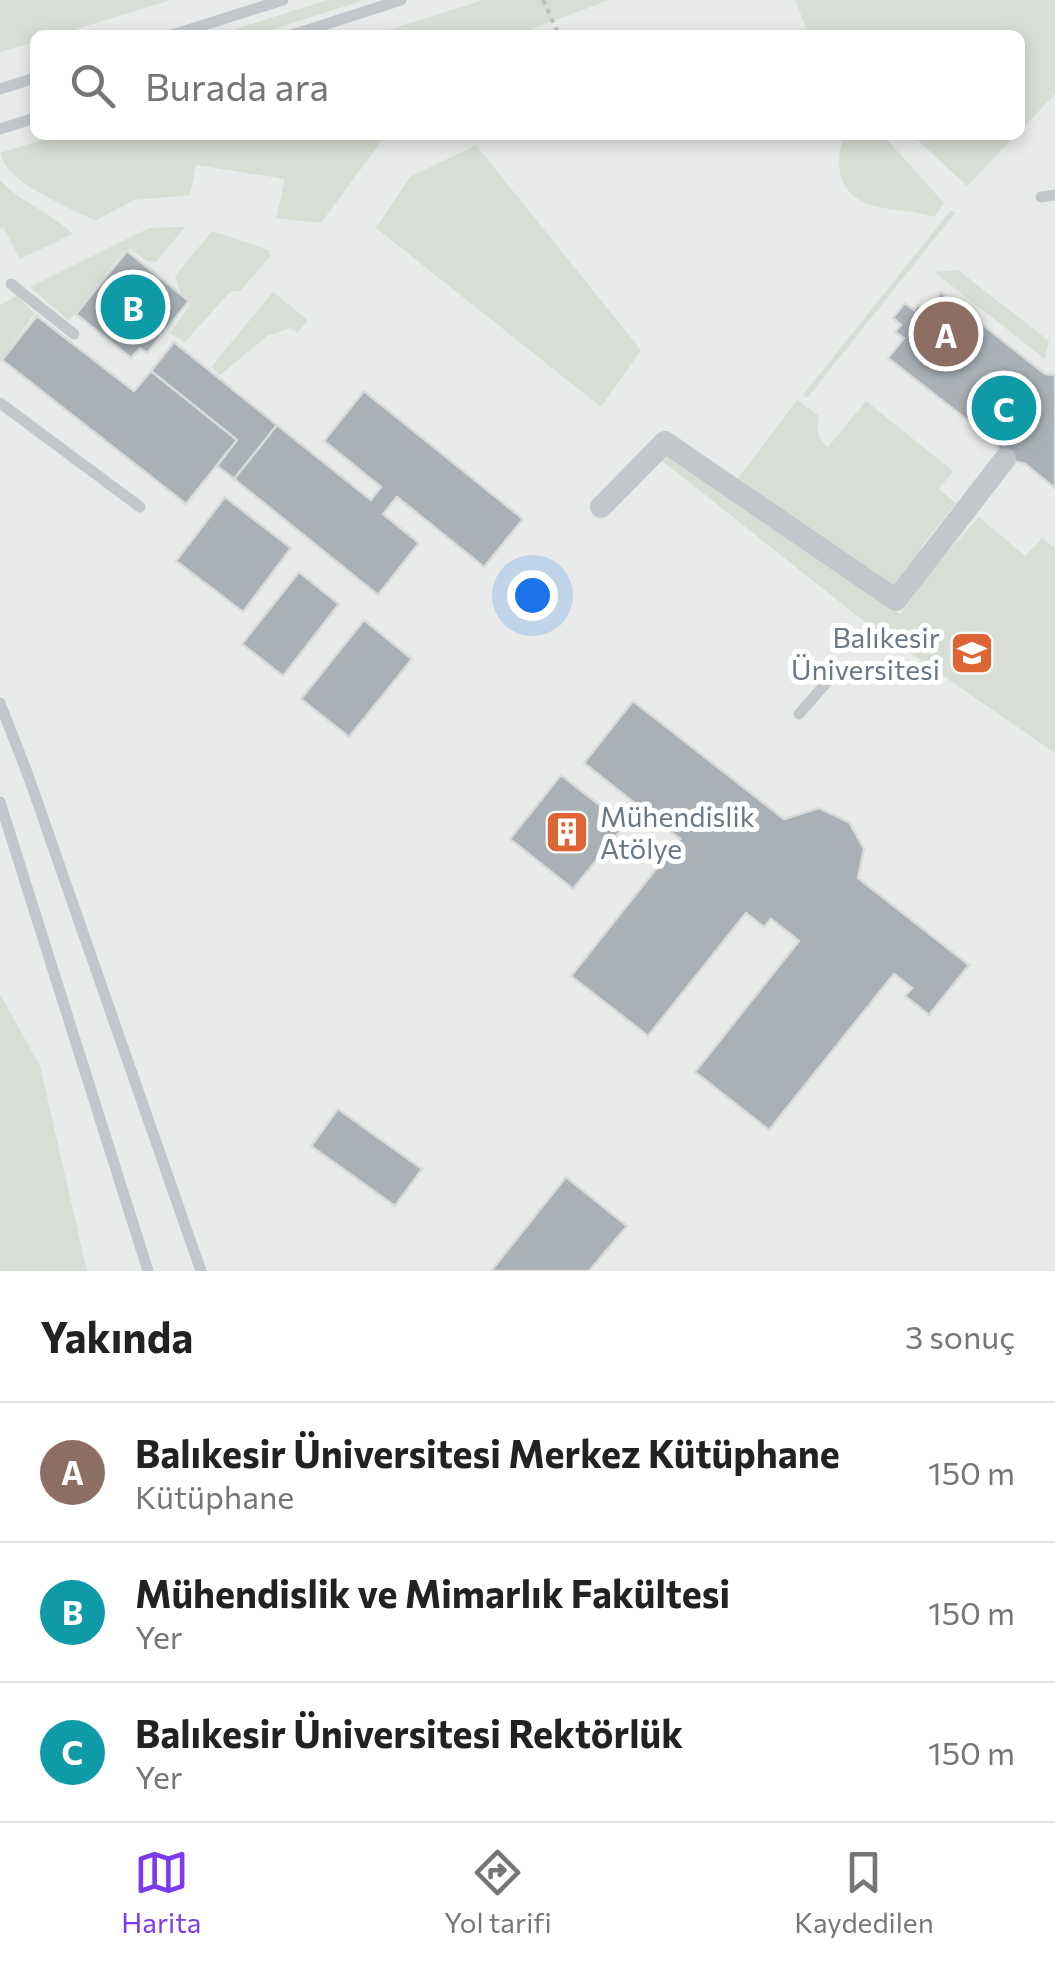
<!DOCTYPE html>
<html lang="tr">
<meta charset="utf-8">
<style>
:root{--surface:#fff;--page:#f2f2f2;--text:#222;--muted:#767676;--line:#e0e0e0;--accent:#7c3aed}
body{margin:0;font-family:Commissioner,sans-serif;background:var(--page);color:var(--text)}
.you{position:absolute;left:532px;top:595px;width:35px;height:35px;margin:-25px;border:8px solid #fff;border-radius:50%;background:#1a73e8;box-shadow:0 0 0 15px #1a73e833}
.badge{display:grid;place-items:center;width:65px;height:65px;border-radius:50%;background:var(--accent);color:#fff;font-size:32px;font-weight:700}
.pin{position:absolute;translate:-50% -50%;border:5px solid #fff;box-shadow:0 2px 10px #0006}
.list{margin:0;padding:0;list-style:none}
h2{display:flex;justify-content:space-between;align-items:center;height:130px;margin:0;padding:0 40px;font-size:42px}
h2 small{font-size:32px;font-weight:400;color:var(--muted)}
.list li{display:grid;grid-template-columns:65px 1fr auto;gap:30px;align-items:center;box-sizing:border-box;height:140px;padding:0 40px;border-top:2px solid var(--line)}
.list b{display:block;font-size:38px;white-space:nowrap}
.list p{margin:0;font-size:32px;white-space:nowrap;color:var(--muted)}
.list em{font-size:32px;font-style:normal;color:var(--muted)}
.icon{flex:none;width:55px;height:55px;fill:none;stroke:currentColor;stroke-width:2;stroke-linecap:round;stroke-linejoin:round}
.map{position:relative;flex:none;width:1055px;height:1271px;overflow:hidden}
.search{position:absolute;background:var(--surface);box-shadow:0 5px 15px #0003;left:30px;right:30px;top:30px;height:110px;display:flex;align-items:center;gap:25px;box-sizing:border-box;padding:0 35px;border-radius:15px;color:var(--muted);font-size:38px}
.sheet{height:550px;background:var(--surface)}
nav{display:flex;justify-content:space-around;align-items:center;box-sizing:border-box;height:140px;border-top:2px solid var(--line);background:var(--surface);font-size:28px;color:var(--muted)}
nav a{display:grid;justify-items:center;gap:5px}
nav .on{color:var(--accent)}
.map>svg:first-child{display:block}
.built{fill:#e9ebea;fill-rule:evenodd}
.green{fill:#d8ded6}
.building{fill:#a9b1b7;stroke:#dadbd9;stroke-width:2.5}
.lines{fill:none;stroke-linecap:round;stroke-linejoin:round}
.path{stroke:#bdbfc2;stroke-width:4;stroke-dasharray:5 5;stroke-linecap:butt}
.lane{stroke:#c3c6ca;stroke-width:11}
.street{stroke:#c3c6ca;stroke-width:22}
.labels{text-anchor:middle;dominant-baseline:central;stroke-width:10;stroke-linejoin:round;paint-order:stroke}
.poi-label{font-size:28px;fill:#697786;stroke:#fff;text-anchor:end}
</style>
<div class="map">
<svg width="1055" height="1271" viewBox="0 0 1055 1271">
<rect width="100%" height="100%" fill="#f9f9f6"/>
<!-- built -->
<path class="built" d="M0,0h1055v1271h-1055zM35,35h985v100h-985z"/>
<!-- green -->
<path class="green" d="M0,0h171l-114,35h-22v7l-35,10z
M327,0h38l-110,35h-38z
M483,0h126l-93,35h-143z
M795,0h260v94l-35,37v-96h-211z
M58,135h328l-65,88 -45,-5 9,-39 -89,-14 -6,30 -56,5 -39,21c-27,-15 -88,-37 -95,-68z
M846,135h37l61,68 -10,14c-34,-12 -83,0 -94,-44 -2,-12 -1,-28 6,-38z
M912,135h104l-49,51z
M476,145l165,205 -40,57 -225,-179 34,-51z
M0,180c19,21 50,32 73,54l-53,25 -17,-32 -3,1z
M951,210l4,3 -148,185 -4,-3z
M185,227l-29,35 -9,-1 -16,-12 -7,2 -55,70 -39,-34 119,-59z
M212,231l57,19 1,7 -30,34 -10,1 -45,50 -15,-8 22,-33 -12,-9 -5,-16z
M958,270l91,71 -4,18 -111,-87z
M273,292l35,28 -10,13 -8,-5 -23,8 -47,39 -9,-8z
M17,296l18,17 -35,48v-56z
M797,400l22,16c-3,13 -1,23 9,31l38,-46 87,70 -14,18 17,14 -35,44 5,5 -25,31 -12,4 -152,-107z
M666,452l234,162 38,-51 41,-46 46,39 17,-18 13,10v205l-194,-134 -201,-160z
M0,994l40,72 47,205h-87z"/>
<!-- building -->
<path class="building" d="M127,251l62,50 -42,52 -7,-5 -9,10 -55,-44z
M941,292l104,82 10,1v113l-30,-24 -20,-5 -12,-19 -105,-82 16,-20 -9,-6 6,-7 -8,-7 12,-15 9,7 4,-5 8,6z
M37,316l97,75 17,-20 86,69 -51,64 -184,-144z
M174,342l103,83 -43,54 -17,-13 20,-26 -86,-69z
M364,391l159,128 -39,48 -87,-70 -14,17 36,29 -41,52 -144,-116 43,-54 94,75 10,-13 -57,-46z
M225,497l66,51 -48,64 -67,-51z
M299,572l40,32 -56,72 -41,-32z
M364,620l48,39 -63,78 -48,-38z
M633,701l151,118 35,-11 30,14 15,27 -6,29 111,87 -40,50 -24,-19 7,-8 -18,-14 -125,156 -74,-58 104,-131 -28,-22 -7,8 -18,-14 -98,123 -77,-60 109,-137 -96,-76z
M561,775l64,50 -52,64 -63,-50z
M338,1109l84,60 -27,37 -84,-60z
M566,1177l61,49 -38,45h-98z"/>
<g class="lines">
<!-- path -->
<path class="path" d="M543,0l16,35"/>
<!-- lane -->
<path class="lane" d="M172,35l111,-35
M292,35l109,-35
M0,89l35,-11
M0,129l35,-11
M1041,197l14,-2
M11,284l63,50
M0,403l140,104
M0,703l28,72 173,496
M799,714l28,-32
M0,802l148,469"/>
<!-- street -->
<path class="street" d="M601,507l64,-65 231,158 109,-141"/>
</g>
<!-- icons -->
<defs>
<g id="university-square" transform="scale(2.25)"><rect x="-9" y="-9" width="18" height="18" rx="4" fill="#dd6533" stroke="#fff"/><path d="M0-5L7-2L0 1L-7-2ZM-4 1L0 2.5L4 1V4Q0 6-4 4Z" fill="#fff"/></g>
<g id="building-square" transform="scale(2.25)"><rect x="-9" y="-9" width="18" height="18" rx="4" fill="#dd6533" stroke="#fff"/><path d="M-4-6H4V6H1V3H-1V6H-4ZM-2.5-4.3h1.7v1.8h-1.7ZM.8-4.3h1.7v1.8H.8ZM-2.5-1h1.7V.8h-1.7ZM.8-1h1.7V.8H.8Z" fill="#fff"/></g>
</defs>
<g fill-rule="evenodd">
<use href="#university-square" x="972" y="653"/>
<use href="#building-square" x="567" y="832"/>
</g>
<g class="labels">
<!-- poi labels -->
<g class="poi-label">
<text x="940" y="637">Balıkesir<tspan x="940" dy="32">Üniversitesi</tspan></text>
<text x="600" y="816" text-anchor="start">Mühendislik<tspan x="600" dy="32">Atölye</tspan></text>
</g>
</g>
</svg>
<div class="you"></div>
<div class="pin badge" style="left:946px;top:334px;background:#8d6e63">A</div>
<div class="pin badge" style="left:133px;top:307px;background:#0f9aa8">B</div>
<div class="pin badge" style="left:1004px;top:408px;background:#0f9aa8">C</div>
<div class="search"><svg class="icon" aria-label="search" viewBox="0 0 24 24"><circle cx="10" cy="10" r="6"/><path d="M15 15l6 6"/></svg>Burada ara</div>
</div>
<section class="sheet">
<h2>Yakında<small>3 sonuç</small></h2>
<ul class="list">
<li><span class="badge" style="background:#8d6e63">A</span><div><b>Balıkesir Üniversitesi Merkez Kütüphane</b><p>Kütüphane</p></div><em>150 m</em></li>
<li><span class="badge" style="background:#0f9aa8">B</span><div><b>Mühendislik ve Mimarlık Fakültesi</b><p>Yer</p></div><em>150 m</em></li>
<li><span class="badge" style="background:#0f9aa8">C</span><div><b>Balıkesir Üniversitesi Rektörlük</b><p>Yer</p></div><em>150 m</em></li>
</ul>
</section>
<nav>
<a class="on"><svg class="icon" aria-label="map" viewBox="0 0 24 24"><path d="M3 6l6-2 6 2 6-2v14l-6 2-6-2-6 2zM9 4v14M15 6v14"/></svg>Harita</a>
<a><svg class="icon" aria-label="directions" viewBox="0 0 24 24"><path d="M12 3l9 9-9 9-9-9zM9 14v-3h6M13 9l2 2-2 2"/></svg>Yol tarifi</a>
<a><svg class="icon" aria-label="saved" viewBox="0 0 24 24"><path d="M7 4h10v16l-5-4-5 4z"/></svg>Kaydedilen</a>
</nav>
